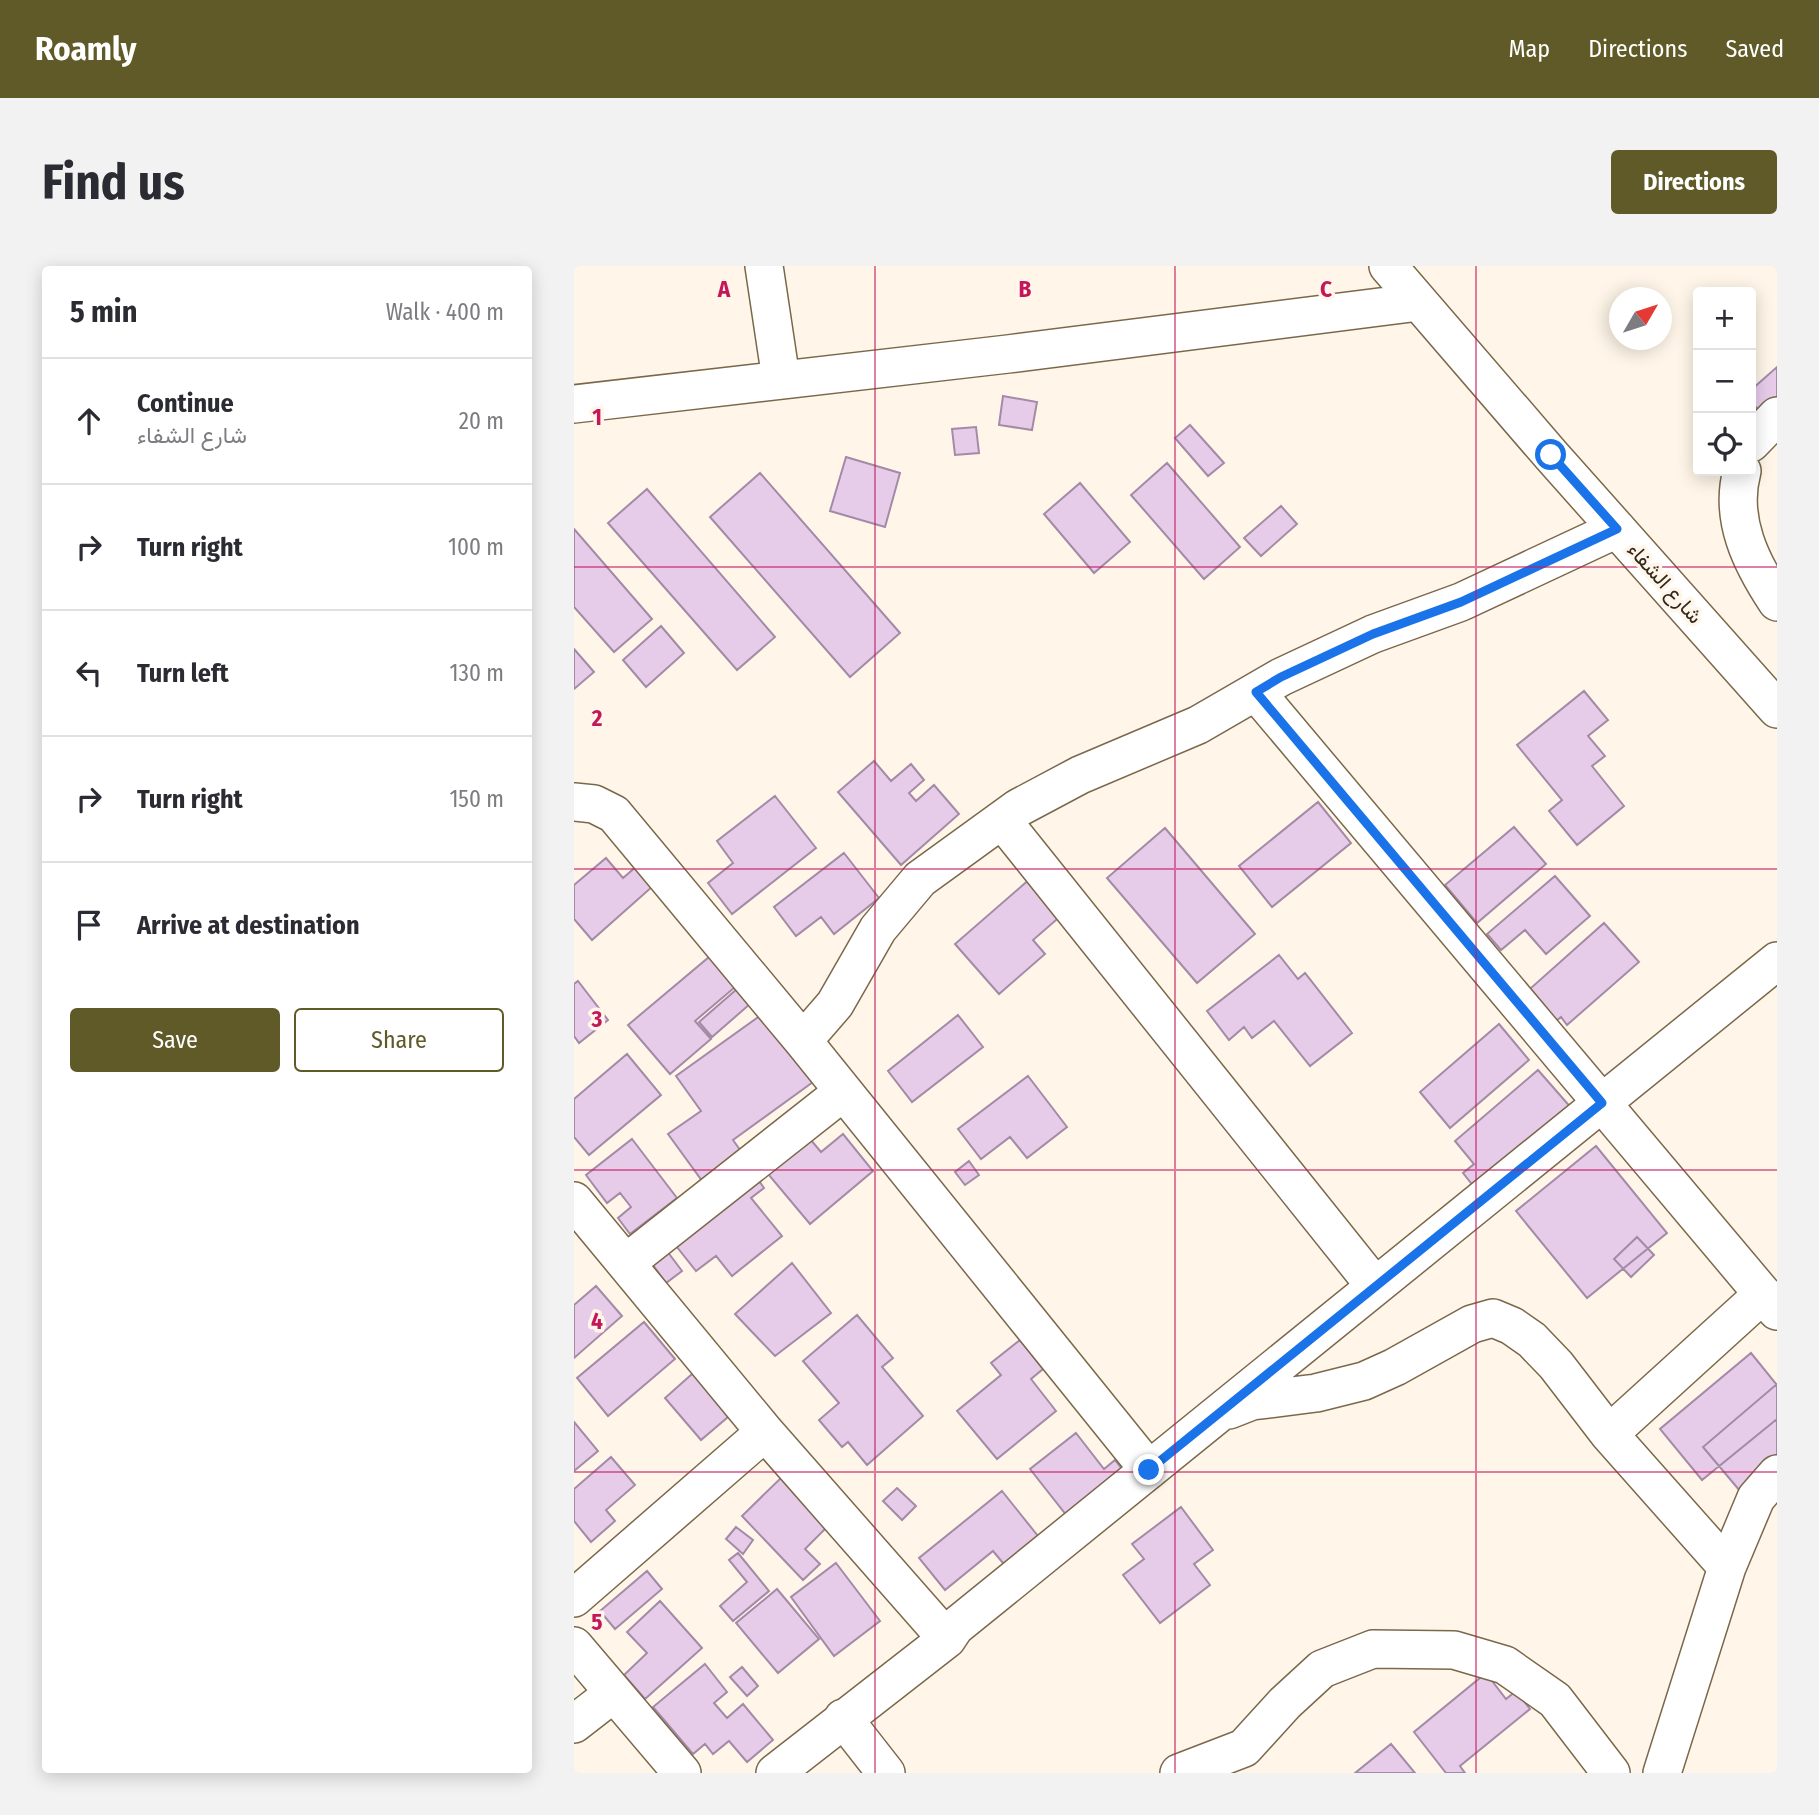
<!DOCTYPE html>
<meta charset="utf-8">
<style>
:root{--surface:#fff;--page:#f2f2f3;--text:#2b2b33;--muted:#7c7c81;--line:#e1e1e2;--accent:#5f5a27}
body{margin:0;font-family:"Fira Sans Condensed",Vazirmatn,sans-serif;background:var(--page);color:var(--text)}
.controls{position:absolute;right:21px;top:21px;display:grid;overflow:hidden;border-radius:7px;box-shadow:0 4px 18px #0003}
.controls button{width:63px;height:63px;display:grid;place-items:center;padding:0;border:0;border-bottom:2px solid var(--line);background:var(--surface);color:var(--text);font:35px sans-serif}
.compass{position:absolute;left:1035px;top:21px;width:63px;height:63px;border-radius:50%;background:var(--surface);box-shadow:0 4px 18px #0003;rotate:51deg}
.stop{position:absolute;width:21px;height:21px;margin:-16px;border:5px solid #1a73e8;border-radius:50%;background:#fff}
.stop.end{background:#1a73e8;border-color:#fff;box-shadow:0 2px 7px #0008}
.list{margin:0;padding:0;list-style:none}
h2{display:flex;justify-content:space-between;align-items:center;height:91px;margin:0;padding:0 28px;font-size:30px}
h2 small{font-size:23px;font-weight:400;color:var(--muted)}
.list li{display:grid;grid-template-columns:46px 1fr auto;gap:21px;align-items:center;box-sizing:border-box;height:126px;padding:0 28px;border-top:2px solid var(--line)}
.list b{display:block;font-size:26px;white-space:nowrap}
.list p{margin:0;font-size:23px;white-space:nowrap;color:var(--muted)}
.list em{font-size:23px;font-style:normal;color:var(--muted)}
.actions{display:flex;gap:14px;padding:21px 28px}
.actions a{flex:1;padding:16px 0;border:2px solid var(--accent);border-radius:7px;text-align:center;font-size:24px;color:var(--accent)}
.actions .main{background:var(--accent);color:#fff}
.icon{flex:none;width:38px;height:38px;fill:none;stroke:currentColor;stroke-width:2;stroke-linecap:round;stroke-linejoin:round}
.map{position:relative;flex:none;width:1203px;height:1507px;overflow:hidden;border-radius:7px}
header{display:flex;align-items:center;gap:42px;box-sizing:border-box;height:98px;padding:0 35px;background:var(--accent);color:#fff}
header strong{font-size:33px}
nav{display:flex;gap:38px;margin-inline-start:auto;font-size:24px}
.intro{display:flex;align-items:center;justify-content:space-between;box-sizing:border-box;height:168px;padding:0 42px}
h1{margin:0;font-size:49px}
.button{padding:18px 32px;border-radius:7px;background:var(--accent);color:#fff;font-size:24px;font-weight:700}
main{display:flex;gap:42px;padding:0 42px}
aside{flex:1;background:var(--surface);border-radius:7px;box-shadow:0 4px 18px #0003}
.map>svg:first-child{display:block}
.building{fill:#e7ccea;stroke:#a38aa6;stroke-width:2}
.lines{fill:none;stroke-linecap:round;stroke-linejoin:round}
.minor-casing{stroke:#7b684b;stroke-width:40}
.minor{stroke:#fff;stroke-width:37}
.route{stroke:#1a73e8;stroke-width:9}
.grid{fill:none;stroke:#c2185b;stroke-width:2;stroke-opacity:0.55}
.labels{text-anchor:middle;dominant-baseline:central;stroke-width:7;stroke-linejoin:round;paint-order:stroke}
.street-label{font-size:21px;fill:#30281c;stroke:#fff6e9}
.grid-label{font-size:23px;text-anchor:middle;font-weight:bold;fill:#c2185b;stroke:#fff6e9;stroke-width:7;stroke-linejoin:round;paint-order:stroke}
</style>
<header>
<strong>Roamly</strong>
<nav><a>Map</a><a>Directions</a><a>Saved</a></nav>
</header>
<div class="intro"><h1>Find us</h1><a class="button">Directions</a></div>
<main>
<aside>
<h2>5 min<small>Walk · 400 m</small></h2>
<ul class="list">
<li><svg class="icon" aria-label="ahead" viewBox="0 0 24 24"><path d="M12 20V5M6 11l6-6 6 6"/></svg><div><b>Continue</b><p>شارع الشفاء</p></div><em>20 m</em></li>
<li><svg class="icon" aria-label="right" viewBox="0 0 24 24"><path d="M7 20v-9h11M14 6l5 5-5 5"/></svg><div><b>Turn right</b></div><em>100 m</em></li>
<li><svg class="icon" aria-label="left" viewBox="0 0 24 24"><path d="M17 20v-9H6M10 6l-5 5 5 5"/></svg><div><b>Turn left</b></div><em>130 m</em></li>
<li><svg class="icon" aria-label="right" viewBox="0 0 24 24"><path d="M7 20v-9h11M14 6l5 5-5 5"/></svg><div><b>Turn right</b></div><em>150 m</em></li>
<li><svg class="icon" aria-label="arrive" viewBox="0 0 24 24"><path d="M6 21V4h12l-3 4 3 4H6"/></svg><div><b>Arrive at destination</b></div></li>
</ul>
<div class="actions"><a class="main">Save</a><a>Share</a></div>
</aside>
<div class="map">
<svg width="1203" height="1507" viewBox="0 0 1203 1507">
<rect width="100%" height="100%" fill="#fff6e9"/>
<!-- building -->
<path class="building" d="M1203,101v31l-17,14 -9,-11v-11z
M429,130l34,6 -5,28 -33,-5z
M616,159l34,38 -16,13 -33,-38z
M402,161l3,26 -24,2 -3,-26z
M272,191l54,16 -15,54 -55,-16z
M593,197l73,84 -36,32 -73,-84z
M186,207l140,160 -50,44 -140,-160z
M506,217l50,59 -36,31 -50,-59z
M73,223l128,148 -38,33 -129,-147z
M707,240l16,18 -36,32 -17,-18z
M0,263l78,90 -38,33 -40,-45z
M87,360l23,27 -38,34 -23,-27z
M0,383l20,23 -20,17z
M1010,425l24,29 -20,16 17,20 -13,10 32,40 -47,39 -28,-34 13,-11 -45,-55z
M300,495l17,20 20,-17 13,16 -15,13 7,8 18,-16 25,29 -58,51 -63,-73z
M201,530l41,52 -84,66 -24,-31 25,-20 -16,-22z
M744,536l33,41 -79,64 -33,-41z
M940,561l32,37 -69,59 -32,-38z
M591,562l90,106 -58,49 -90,-105z
M270,587l35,45 -45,36 -13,-17 -25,19 -22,-29z
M32,592l17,20 22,-19 17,19 -70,62 -18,-21v-34z
M981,610l35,40 -44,38 -21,-24 -24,20 -14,-16z
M457,612l32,36 -30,26 12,14 -46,40 -44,-50z
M1030,657l35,39 -72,63 -6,-8 -12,10 -27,-31z
M141,686l26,30 -46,39 16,18 -41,35 -42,-49z
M705,689l19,24 7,-6 47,60 -42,33 -36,-45 -22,17 -8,-11 -15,13 -22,-29z
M4,715l30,39 -29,23 -5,-7v-52z
M163,723l13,15 -38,33 -13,-15z
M194,744l45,72 -80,58 15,21 -40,28 -40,-55 33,-23 -25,-35z
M384,749l25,32 -71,55 -24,-31z
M925,758l30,36 -79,68 -30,-36z
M53,788l34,41 -72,60 -15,-18v-38z
M964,804l35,40 -95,82 -15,-19 11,-9 -19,-23z
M454,810l39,51 -40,31 -17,-21 -29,22 -23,-30z
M231,867l16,19 22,-18 30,37 -63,53 -47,-56z
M58,873l45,59 -47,36 -12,-16 13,-11 -11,-14 -13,10 -21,-28z
M1022,880l71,87 -80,65 -71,-87z
M395,895l10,14 -14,10 -10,-13z
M178,905l12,17 -13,10 31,38 -50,40 -16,-20 -20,15 -27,-34z
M1063,971l17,18 -23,22 -17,-18z
M87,977l21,28 -16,12 -21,-29z
M218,997l39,50 -56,43 -40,-42z
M22,1020l26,30 -48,42v-53z
M283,1049l36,43 -11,9 41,49 -56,49 -19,-23 -6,5 -23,-27 20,-17 -36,-42z
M70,1056l31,37 -67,57 -31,-38z
M446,1074l23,29 -12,10 25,32 -59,48 -40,-48 44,-36 -10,-12z
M1177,1087l26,32v34l-75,61 -42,-51z
M127,1100l34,45 -34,29 -36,-42z
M1203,1118v76l-37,31 -37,-44z
M0,1156l24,29 -24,20z
M502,1167l28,36 11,-9 13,17 -57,44 -41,-52z
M37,1191l24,28 -29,25 9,11 -24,21 -17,-21v-32z
M212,1207l50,45 -31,31 15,15 -17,16 -61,-64z
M323,1222l19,18 -14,14 -19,-19z
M428,1225l40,50 -34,28 -15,-18 -48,39 -26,-32z
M607,1241l32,43 -19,14 16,21 -50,38 -37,-48 21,-16 -12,-15z
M162,1261l17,13 -10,14 -17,-15z
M164,1287l31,38 -36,30 -13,-15 27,-24 -18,-22z
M262,1297l44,58 -46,35 -43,-59z
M73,1305l15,18 -47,40 -15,-18z
M203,1323l42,50 -41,34 -42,-50z
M86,1335l42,47 -57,51 -21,-24 23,-22 -20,-21z
M131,1398l22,28 -13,11 13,15 16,-14 30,36 -26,22 -18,-21 -16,13 -8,-10 -12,10 -40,-47z
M168,1401l16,19 -11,10 -17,-19z
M912,1407l20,26 10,-8 14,18 -70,57 5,7h-19l-32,-41z
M817,1478l24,29h-60z"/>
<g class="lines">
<!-- minor casing -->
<g class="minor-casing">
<path id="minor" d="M190,0l17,113
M814,0l163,189 226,254
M0,138l434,-50 411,-52
M1177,177l26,-27
M1168,205c-13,48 9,92 35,131
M682,426l521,619
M0,536l20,2 20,10 189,227 346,429
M428,554l373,466
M229,775l32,-37 43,-75 42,-50 98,-71 62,-33 118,-50 83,-48 92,-43 88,-32 156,-73
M0,935l191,231 182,207
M52,997l217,-171
M655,1144l23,-9 64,-8 48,-12 31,-14 77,-43 21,-6 19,8 20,14 24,25 53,69 118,133
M1035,1168l154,-140
M0,1332l191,-166
M0,1380l108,127
M269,1452l43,55
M0,1458l40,-31
M201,1507l172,-134 8,-12 822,-666
M605,1507l65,-25 41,-45 37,-34 51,-20 81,1 51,15 50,35 56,73
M1088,1507l65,-206 29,-69 21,-24"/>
</g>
<!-- minor -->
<use href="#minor" class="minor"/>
</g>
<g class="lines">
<!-- route -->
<path class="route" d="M575,1204l453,-367 -346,-411 25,-15 92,-43 88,-32 156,-73 -66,-74"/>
</g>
<!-- grid -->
<path class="grid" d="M301,0v1507M601,0v1507M902,0v1507M0,301h1203M0,603h1203M0,904h1203M0,1206h1203"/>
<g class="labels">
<!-- street labels -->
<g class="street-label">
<text transform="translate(1091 317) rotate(48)">شارع الشفاء</text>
</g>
</g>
<g class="grid-label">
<text x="150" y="31">A</text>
<text x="451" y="31">B</text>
<text x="752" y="31">C</text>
<text x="23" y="159">1</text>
<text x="23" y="460">2</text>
<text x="23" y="761">3</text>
<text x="23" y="1063">4</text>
<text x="23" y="1364">5</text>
</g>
</svg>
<div class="controls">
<button>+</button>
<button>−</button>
<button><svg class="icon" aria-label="locate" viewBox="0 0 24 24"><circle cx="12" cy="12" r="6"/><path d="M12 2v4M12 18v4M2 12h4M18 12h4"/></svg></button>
</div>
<svg class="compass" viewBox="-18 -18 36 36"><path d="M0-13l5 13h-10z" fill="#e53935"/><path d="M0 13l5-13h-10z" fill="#7c7c81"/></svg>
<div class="stop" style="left:977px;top:189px"></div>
<div class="stop end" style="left:575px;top:1204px"></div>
</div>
</main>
